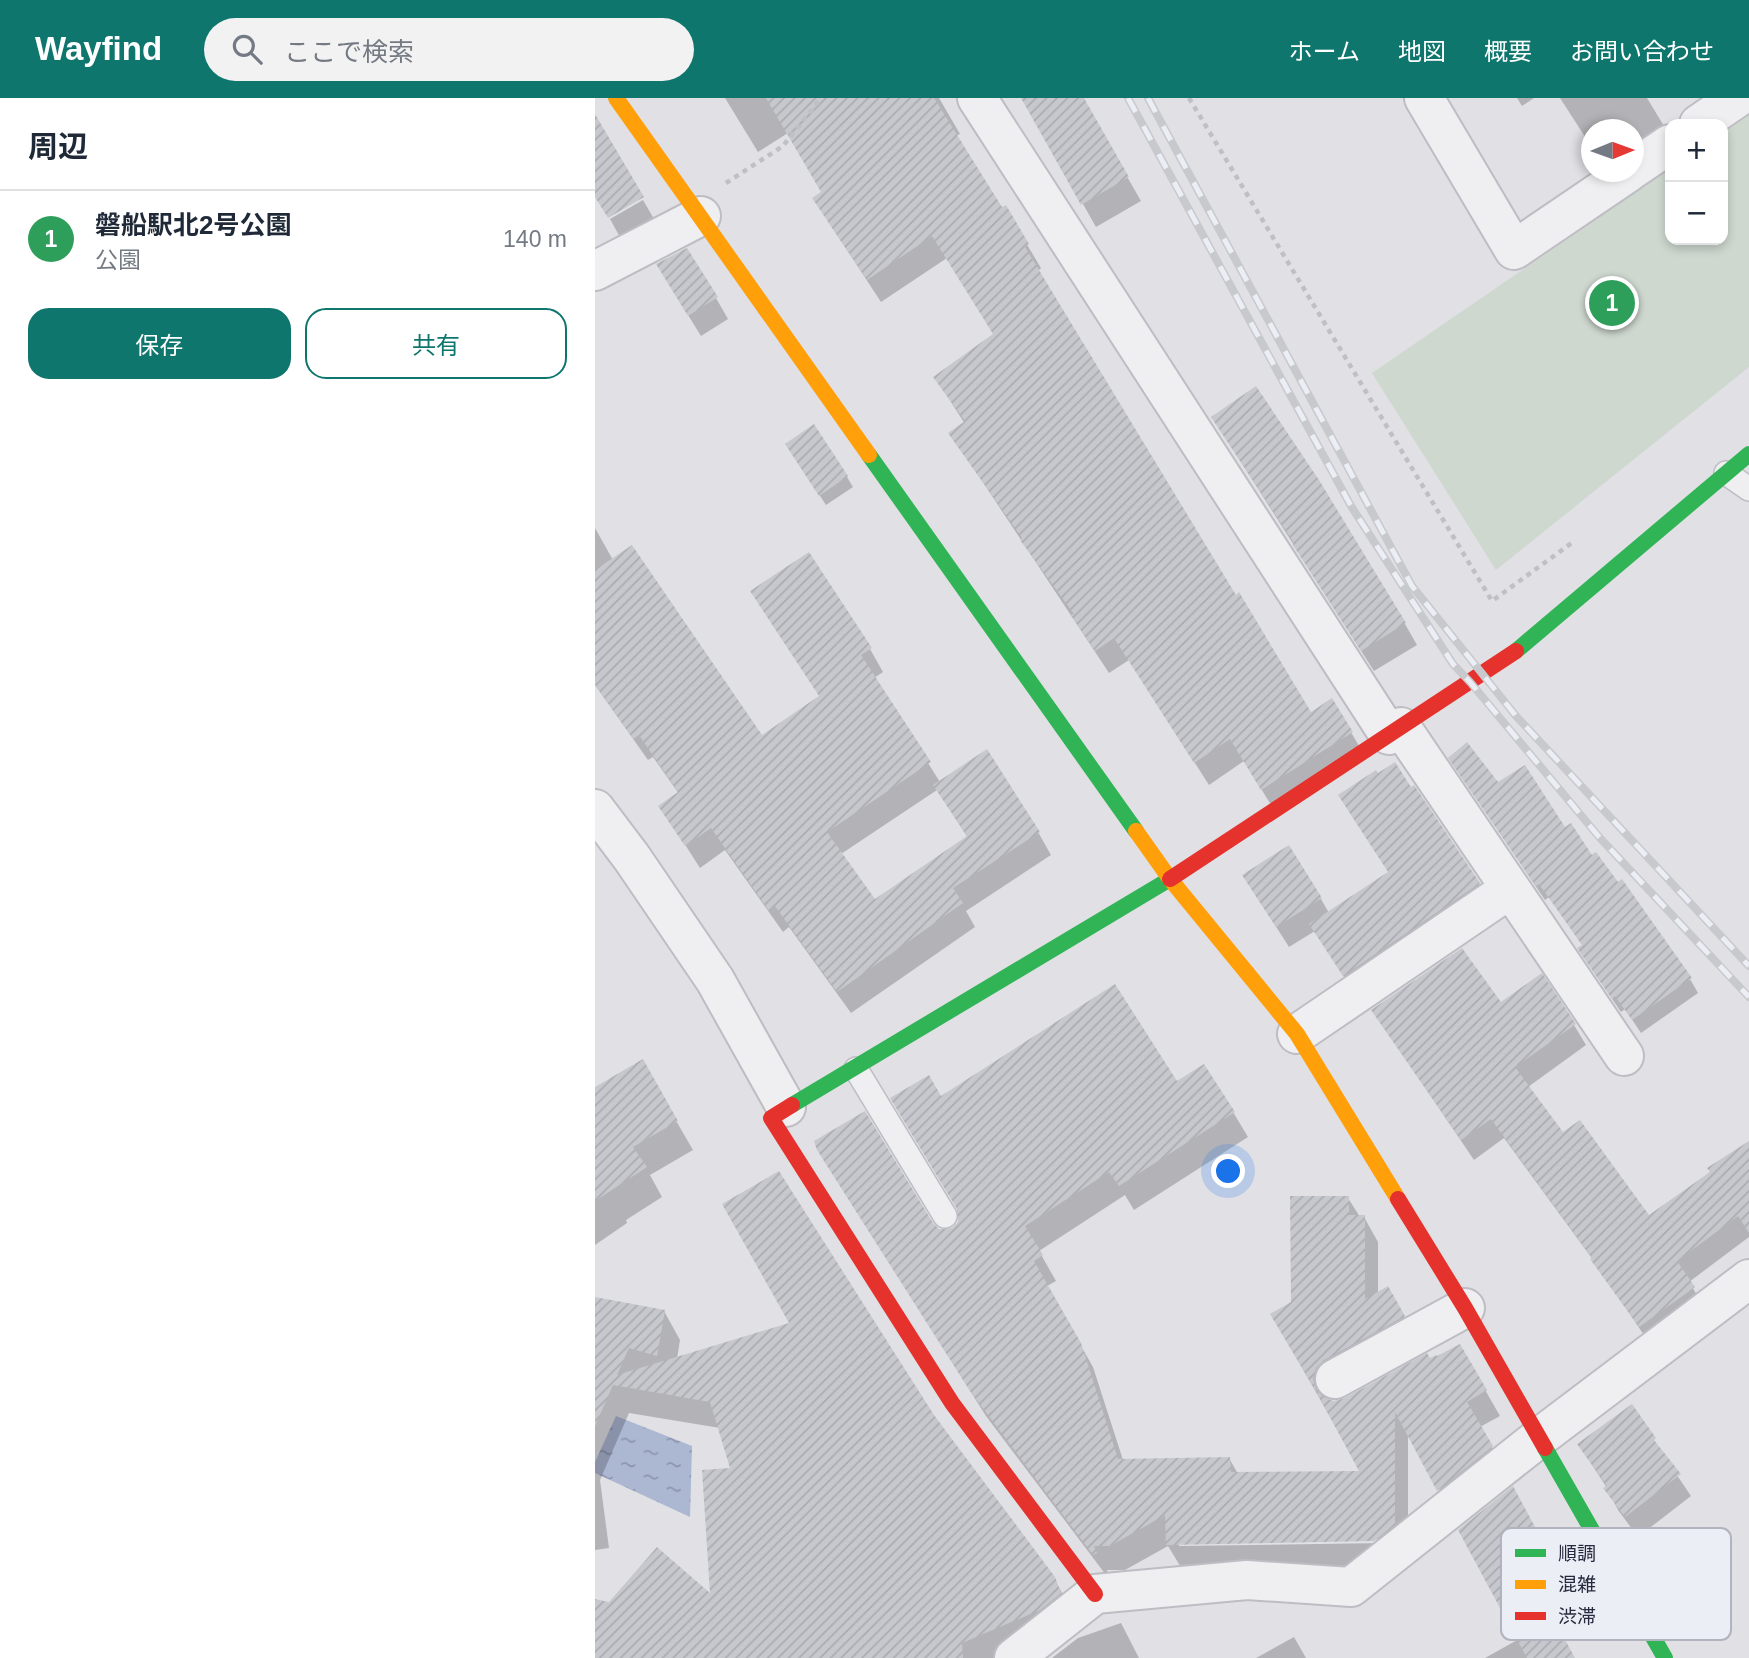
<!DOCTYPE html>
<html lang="ja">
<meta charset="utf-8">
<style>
:root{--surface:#fff;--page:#f2f2f3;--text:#1f2937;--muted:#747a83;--line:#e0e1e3;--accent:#0f766e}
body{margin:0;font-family:Helvetica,"Noto Sans JP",sans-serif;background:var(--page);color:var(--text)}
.controls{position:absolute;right:21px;top:21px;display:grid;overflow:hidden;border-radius:14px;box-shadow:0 4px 10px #0003}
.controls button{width:63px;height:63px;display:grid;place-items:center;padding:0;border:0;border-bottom:2px solid var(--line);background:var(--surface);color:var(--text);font:35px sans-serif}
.compass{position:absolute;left:986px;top:21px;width:63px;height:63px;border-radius:50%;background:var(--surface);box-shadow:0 4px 10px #0003;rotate:89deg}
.you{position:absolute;left:634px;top:1074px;width:24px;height:24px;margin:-18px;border:5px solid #fff;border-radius:50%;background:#1a73e8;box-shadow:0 0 0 10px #1a73e833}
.badge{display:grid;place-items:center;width:46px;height:46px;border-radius:50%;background:var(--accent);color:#fff;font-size:23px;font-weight:700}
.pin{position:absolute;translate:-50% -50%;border:4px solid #fff;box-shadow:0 2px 7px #0006}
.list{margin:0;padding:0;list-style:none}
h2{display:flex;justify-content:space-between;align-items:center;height:91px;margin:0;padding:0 28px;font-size:30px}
h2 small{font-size:23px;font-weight:400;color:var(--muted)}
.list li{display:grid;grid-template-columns:46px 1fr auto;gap:21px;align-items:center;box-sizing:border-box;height:98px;padding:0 28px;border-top:2px solid var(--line)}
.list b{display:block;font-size:26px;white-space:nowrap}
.list p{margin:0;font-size:23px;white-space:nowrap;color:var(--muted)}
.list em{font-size:23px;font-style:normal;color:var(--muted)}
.actions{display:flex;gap:14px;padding:21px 28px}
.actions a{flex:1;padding:16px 0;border:2px solid var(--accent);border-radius:21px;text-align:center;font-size:24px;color:var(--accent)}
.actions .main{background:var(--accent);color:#fff}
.icon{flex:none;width:38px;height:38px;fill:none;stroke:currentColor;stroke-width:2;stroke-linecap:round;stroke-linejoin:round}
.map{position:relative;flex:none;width:1154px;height:1560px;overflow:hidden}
header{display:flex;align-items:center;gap:42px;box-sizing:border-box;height:98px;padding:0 35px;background:var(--accent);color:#fff}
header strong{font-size:33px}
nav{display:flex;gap:38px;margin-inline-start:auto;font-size:24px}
.search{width:490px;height:63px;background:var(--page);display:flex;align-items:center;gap:18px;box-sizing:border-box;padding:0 24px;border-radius:38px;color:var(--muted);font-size:26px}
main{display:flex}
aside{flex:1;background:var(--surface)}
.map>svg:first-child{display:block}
.green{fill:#ced8cf}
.water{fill:url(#water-ripples)}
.shadow{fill:#0003;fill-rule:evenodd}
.building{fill:url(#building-hatch)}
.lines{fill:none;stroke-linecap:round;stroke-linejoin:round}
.lane-casing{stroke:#bdbdc3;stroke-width:26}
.street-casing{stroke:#bdbdc3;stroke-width:42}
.path{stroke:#bfbfc5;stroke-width:4.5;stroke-dasharray:5 5;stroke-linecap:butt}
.lane{stroke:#efeff2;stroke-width:23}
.street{stroke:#efeff2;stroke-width:38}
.fast{stroke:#30b455;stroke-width:16}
.slow{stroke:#ff9f0a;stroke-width:16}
.jam{stroke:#e5322d;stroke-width:16}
.rail-casing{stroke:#c8c9cd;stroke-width:8}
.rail{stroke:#eceef5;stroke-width:5;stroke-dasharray:16;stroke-linecap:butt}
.key{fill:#eceef5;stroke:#b1b3be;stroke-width:2}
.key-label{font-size:19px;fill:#262a3f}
</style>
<header>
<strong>Wayfind</strong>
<div class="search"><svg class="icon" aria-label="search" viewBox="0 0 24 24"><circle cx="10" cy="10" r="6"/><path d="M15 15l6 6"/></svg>ここで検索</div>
<nav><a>ホーム</a><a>地図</a><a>概要</a><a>お問い合わせ</a></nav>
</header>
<main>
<aside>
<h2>周辺<small></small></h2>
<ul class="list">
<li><span class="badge" style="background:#2e9e5b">1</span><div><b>磐船駅北2号公園</b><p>公園</p></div><em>140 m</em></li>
</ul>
<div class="actions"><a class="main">保存</a><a>共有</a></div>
</aside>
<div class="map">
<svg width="1154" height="1560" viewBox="0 0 1154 1560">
<defs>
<pattern id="water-ripples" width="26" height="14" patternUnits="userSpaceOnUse" patternTransform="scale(1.75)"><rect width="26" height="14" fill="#acb7d2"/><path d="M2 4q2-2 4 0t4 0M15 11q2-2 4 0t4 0" fill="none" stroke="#8c95ac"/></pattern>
<pattern id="building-hatch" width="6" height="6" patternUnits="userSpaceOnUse" patternTransform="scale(1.75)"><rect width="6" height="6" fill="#c7c8cd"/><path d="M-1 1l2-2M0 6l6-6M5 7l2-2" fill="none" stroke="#abacb1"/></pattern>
</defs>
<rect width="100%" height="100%" fill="#e0e0e5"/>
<!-- green -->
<path class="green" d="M1154,17v252l-253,203 -124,-197 298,-204v71h53v-107z"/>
<!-- water -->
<path class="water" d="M21,1318l76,30 -2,71 -95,-44v-11z"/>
<!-- shadow -->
<path class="shadow" d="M130,0h214l21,36 -4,2 46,74 3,-2 36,60 -3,3 197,326 75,117 22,-14 33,56 -89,57 -32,-52 -35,24 -80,-125 -20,13 -158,-239 14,-10 -30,-47 60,-42 -48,-77 -66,44 -53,-81 -5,-28 -35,-60 -30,19z
M428,0h59l59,103 -45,26z
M922,0h17l-12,8z
M965,0h87l20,33 -34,22v-23h-42v16z
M48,102l11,19 -33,20 -11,-20z
M75,188l46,12 12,21 -27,17z
M618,320l192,206 12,21 -43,26z
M198,357l54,22 6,10 -27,18z
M0,430l18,32 148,177 59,-40 -12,-142 62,94 13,23 -9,6 66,104 98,50 13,23 -85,56 9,16 -124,86 -62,-86 -6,5 -58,-82 -25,18 -39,-61 18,-13 -26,-37 -5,3 -53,-75zM342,692l31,48 -93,63 -34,-47z
M864,674l38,13 67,44 27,28 99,122 8,14 -57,40 -16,-24 -4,3 -33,-49 -5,-17 -34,-49 -4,3z
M794,775l90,11 12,21 -135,91 -41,-65 -26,16 -32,-50 64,2 8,14z
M905,907l74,20 12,20 -58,42 35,48 86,83 100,-75v94l-60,45 16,26 -53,39 -56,-83 -92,-126 -30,22 -101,-149z
M47,964l51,88 -43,25 12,22 -36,23 1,3 -32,22v-156z
M582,986l56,28 15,25 -114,73 -9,-15 -86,56 17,30 -9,5 46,81 30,93 106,-2 9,16 124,-1 -90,-158 21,-12 55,-105 12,19h4l14,25v52l10,-6 30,53 -89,52 -2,8 7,2 11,-3 115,-54 40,70 -20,11 26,45 -53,42 -45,-81v116l-20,16 -206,4 -14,-23 -43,24h-18l2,9 -123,-163 -152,-241 98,49 6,6h14l7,-7 -18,-125zM787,1441v4l-203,3v-3z
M69,1213l16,29 -3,19 255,57 121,161 17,30 -39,51h-436v-38l117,-23 20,-128 -12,-41 -91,-15 -29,67 9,68 -14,2v-227z
M1036,1309l60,89 -53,41 -20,-27 -11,-22 -28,-43z
M934,1419l55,102 -24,13 14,26h-89l34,-19z
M526,1525l18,35h-87l26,-20z
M699,1539l12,21h-50z"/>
<!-- building -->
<path class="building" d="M171,0h168l68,109 4,-2 23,39 -4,3 211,348 3,-3 72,120 21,-14 21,34 -92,58 -31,-51 -36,24 -80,-125 -19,13 -24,-36 3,-1 -54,-74 2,-2 -74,-105 17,-12 -32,-44 60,-43 -61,-98 -65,44 -55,-82 9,-6z
M426,0h63l45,79 -48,28z
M0,16l49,83 -36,21 -13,-21z
M92,150l31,49 -30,19 -32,-52z
M661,288l63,94 87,143 -45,28 -68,-106 1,-2 -83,-126z
M219,326l34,52 -29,20 -34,-52z
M37,447l130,190 57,-39 -69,-105 59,-39 63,96 -11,7 70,107 -104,70 48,67 92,-63 -34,-51 54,-36 53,83 -87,56 10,15 -126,89 -62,-86 -6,5 -58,-83 -26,18 -27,-40 20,-14 -39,-57 -6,4 -38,-55v-114z
M872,644l31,40 27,-17 40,62 6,-4 21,32 4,-3 22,30 4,-3 70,99 -60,42 -17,-24 -3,3 -35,-51 5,-3 -43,-61 -3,2 -88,-128z
M800,664l16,25 3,-2 66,98 -137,93 -34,-52 79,-52 -50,-77 38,-25 2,3z
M694,747l33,53 -46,29 -34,-52z
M867,850l39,54 41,-29 34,51 -61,43 48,65 17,-12 69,95 61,-43 -3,-4 42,-27v92l-11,-17 -61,45 18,26 -56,40 -49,-68 2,-1 -101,-139 -30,21 -90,-130z
M520,886l62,97 27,-17 31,48 -116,74 -10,-14 -84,54 18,29 -9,6 47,82 37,116 112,-2 1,15 128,-1 -41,-76 -48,-81 21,-12 -1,-106h59v19h16v84l23,-13 17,30 -81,44 -8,8 -3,10 3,12 7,7 11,4 11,-3 82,-45 3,5 6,-3 1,1 23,-12 27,46 -20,12 26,44 -56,45 -42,-79v112l-21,17 -208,4 -1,-30 -55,31h-16l3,7 -4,2 -123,-164 -153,-241 -3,-9 51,-30 68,112 6,6 13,-1 6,-6 -1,-13 -67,-111 39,-23 12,21z
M48,961l35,62 -45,26 14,20 -52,34v-114z
M184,1073l155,244 121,162 6,16 -21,17 -78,33 1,15h-368v-59l14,3 48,-55 53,46 -8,-123 28,-2 -20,-66 -97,-17 -18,41v-129l70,13 -8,46 -28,-8 -12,27 172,-52 -67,-119z
M1037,1306l24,34 -2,2 27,34 -56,43 -22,-29 4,-2 -30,-42z
M918,1388l56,104 -24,13 30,55h-48l-69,-128z"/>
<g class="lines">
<!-- lane casing -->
<g class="lane-casing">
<path id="lane" d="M1131,375l23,16
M261,971l89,147"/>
</g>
<!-- street casing -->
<g class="street-casing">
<path id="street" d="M382,0l412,637
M829,0l90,152 115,-78
M1104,26l38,-26
M1038,71l37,-25
M0,173l106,-55
M806,629l223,329
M0,711l37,49 83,122 71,127
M702,936l213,-145
M740,1281l130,-71
M419,1560l81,-64 152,-14 104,7 189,-150 209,-158"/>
</g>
<!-- path -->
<path class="path" d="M594,0l303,503 81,-59
M131,85l57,-37 38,-48"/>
<!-- lane -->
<use href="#lane" class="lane"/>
<!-- street -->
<use href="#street" class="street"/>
<!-- fast -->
<path class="fast" d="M274,357l267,376
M921,553l233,-197
M197,1007l378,-226
M950,1350l120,210"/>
<!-- slow -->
<path class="slow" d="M21,0l253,357
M541,733l34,48 127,155 101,165"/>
<!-- jam -->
<path class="jam" d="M575,781l346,-228
M197,1007l-21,13 181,285 143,191
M803,1101l67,109 80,140"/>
<!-- rail casing -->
<g class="rail-casing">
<path id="rail" d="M533,0l223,408 102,158 17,18 130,156 149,159
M553,0l264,488 104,130 233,250"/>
</g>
<!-- rail -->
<use href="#rail" class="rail"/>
</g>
<!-- legend -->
<rect x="906" y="1430" width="230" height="112" rx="10" class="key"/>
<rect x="920" y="1451" width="31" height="8" fill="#30b455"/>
<rect x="920" y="1482" width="31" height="9" fill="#ff9f0a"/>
<rect x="920" y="1514" width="31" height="8" fill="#e5322d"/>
<g class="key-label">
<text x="963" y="1462">順調</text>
<text x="963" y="1493">混雑</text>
<text x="963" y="1525">渋滞</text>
</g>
</svg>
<div class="controls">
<button>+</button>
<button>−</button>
</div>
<svg class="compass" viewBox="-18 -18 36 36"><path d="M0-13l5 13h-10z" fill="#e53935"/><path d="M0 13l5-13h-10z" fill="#747a83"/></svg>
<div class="you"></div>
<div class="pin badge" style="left:1017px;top:205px;background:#2e9e5b">1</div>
</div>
</main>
